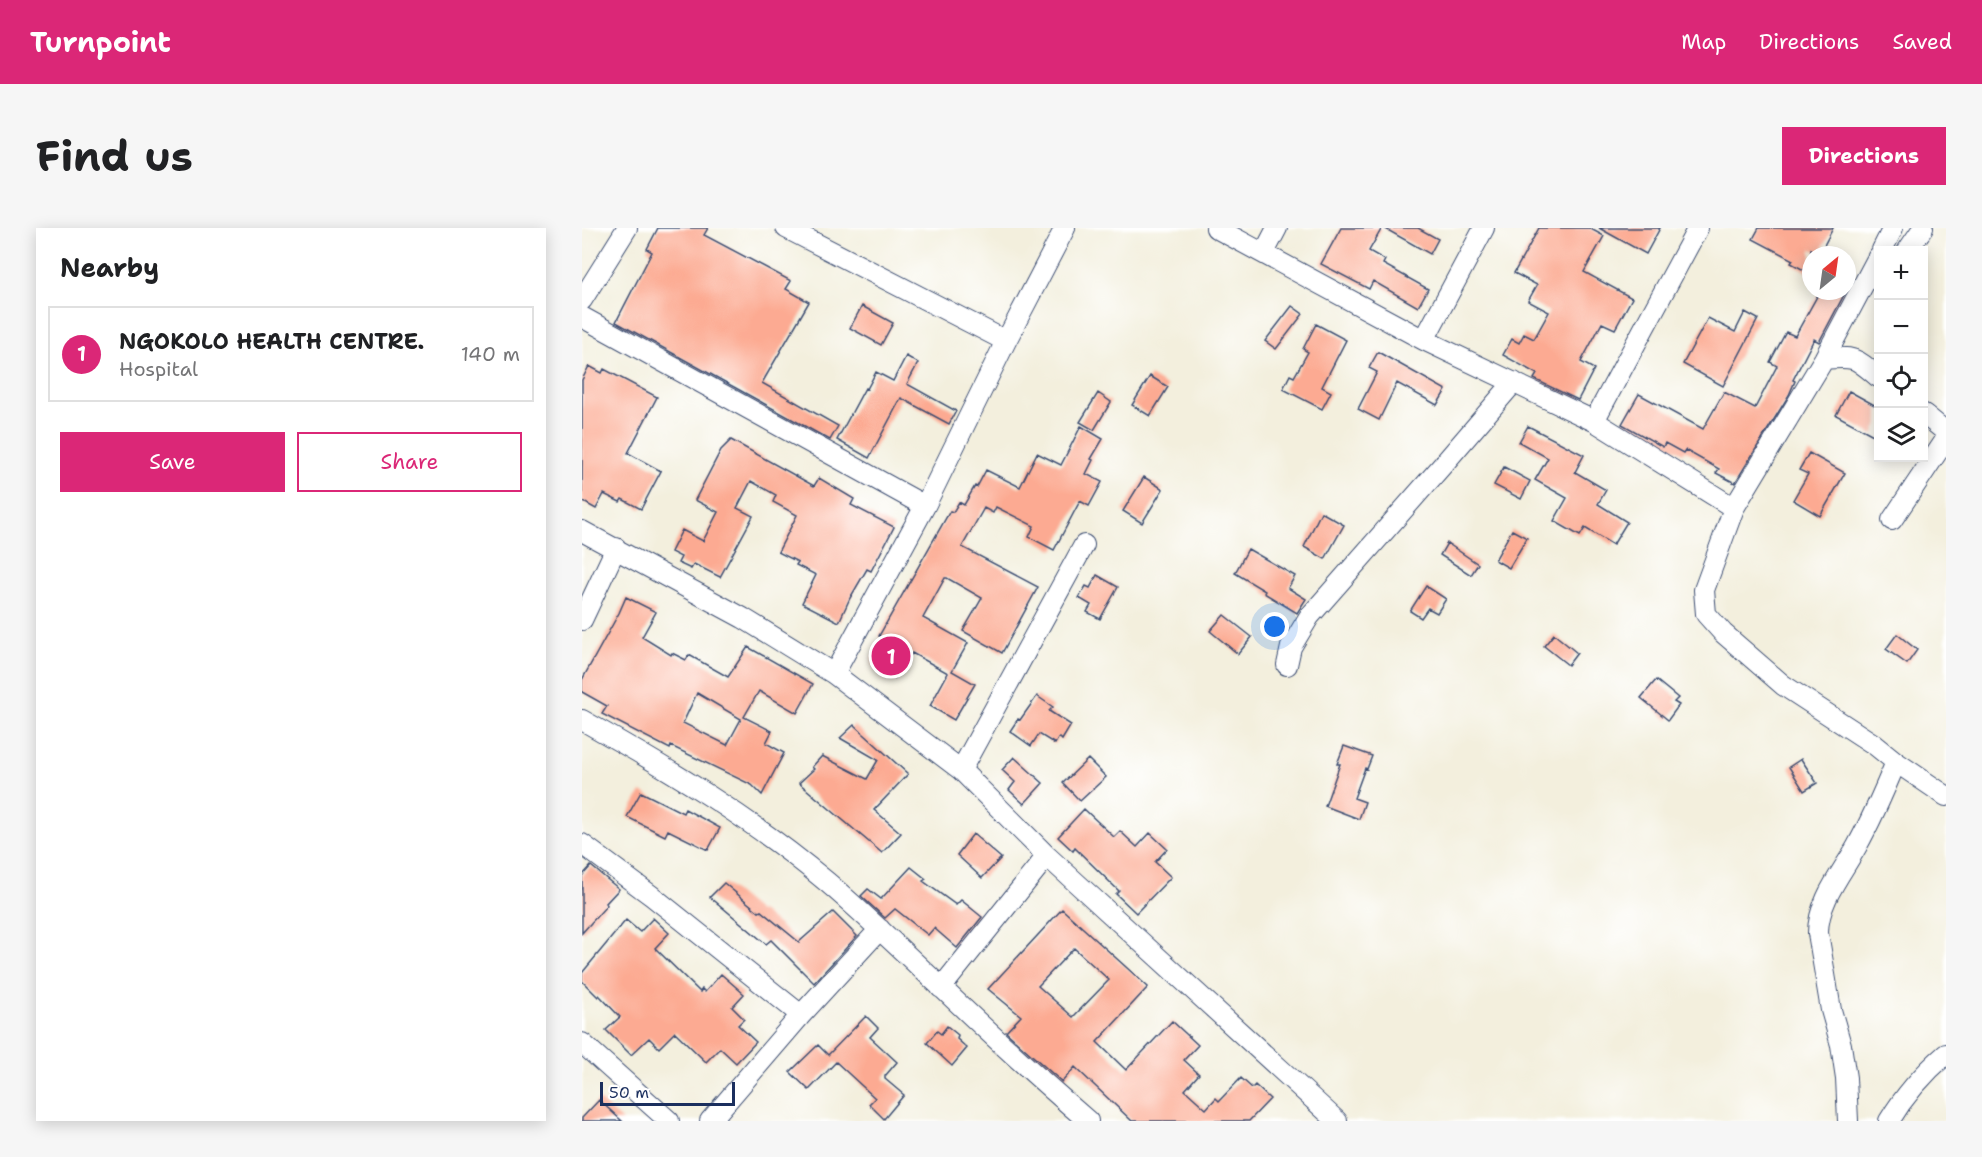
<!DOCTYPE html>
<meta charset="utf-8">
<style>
:root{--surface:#fff;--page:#f6f6f6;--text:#202124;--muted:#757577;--line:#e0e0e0;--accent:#db2777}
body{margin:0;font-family:"Shantell Sans",sans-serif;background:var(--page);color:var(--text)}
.controls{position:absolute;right:18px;top:18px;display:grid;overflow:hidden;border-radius:0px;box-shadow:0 3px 15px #0003}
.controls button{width:54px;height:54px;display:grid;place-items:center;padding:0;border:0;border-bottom:2px solid var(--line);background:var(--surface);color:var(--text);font:30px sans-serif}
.compass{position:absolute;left:1220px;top:18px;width:54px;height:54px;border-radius:50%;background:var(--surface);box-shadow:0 3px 15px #0003;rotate:29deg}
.scale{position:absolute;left:18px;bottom:15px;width:135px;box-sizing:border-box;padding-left:6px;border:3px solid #1b2f5e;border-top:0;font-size:16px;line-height:21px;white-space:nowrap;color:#1b2f5e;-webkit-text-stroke:4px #fff;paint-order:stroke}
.you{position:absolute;left:693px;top:399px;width:21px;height:21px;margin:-15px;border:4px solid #fff;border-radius:50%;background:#1a73e8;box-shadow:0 0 0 9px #1a73e833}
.badge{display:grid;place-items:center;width:39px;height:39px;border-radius:50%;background:var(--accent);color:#fff;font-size:20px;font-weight:700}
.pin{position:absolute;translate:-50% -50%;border:3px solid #fff;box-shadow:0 2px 6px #0006}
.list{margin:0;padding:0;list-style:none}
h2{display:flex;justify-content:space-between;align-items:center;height:78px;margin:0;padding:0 24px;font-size:26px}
h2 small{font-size:20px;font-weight:400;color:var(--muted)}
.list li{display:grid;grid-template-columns:39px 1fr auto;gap:18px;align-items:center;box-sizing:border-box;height:96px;margin:0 12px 12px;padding:0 12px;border:2px solid var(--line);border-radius:0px}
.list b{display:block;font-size:22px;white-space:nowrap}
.list p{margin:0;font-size:20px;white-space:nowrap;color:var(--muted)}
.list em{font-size:20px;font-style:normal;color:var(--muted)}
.actions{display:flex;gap:12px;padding:18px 24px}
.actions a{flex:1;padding:14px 0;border:2px solid var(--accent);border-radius:0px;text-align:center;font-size:21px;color:var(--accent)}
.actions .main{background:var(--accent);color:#fff}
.icon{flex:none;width:33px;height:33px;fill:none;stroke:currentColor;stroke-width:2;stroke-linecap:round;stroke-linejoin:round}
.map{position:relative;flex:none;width:1364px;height:893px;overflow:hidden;border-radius:0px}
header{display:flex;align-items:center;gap:36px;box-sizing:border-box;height:84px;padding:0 30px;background:var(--accent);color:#fff}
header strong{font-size:28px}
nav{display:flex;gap:33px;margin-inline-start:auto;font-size:21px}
.intro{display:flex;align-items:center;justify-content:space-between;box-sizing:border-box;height:144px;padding:0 36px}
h1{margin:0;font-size:42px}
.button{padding:15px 27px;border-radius:0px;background:var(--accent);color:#fff;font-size:21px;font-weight:700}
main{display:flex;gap:36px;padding:0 36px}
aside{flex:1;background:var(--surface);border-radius:0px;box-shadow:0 3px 15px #0003}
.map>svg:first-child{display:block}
.building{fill:#fcaa92;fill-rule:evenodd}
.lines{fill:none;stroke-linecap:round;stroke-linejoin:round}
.minor-casing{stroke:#3b4c71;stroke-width:22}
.minor{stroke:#fff;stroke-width:20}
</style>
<header>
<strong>Turnpoint</strong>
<nav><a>Map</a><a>Directions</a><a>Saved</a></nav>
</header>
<div class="intro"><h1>Find us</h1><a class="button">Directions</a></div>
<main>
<aside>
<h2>Nearby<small></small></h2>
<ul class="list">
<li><span class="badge">1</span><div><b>NGOKOLO HEALTH CENTRE.</b><p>Hospital</p></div><em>140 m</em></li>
</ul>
<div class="actions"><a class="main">Save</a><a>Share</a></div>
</aside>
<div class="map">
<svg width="1364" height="893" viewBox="0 0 1364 893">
<rect width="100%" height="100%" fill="#fff"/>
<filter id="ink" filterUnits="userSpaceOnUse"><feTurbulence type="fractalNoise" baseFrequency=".0167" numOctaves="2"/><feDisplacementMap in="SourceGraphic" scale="12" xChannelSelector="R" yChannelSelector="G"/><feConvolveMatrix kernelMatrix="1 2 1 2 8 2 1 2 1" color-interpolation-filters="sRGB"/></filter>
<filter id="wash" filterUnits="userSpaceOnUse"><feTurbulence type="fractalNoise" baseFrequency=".008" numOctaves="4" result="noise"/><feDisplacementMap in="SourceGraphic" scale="24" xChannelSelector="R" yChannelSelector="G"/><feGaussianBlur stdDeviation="1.35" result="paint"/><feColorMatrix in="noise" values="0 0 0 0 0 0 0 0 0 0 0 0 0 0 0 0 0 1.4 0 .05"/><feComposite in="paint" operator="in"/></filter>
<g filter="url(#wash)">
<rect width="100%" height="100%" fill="#f3efdd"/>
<g id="blocks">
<!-- building -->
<path class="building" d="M76,0h50l-4,7 87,46 -5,8 23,13 -47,81 76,43 -8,14 -214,-118 36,-70 -5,-3z
M759,0h41l-13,23 16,9 -2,4 45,25 -10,18 -45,-26 -4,8 -48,-25z
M802,0h34l20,11 -8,15z
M957,0h50l15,8 -20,36 48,26 -17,31 -13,-6 -21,39 13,7 -16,31 -44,-21 3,-5 -34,-19 9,-16 7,4 5,-9 10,5 15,-27 -21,-11 9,-16 -23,-12z
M1017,0h61l-14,26z
M1177,0h74l-13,25 -9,-4v25l-20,-11 2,-3 -40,-21z
M1238,63h26l-27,51 -5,-3 -21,41 2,1 -6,14 -54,88 -19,-10 3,-4 -34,-19 -2,3 -18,-10 -2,4 -41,-23 17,-30 64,35 21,-37 31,16 22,-42 -7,-4 16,-30 9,4z
M280,78l31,17 -12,22 -31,-17z
M710,78l11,8 -27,35 -11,-8z
M1163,84l13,7 -35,67 -40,-22 25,-46 27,14z
M734,96l30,16 -24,47 9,5 -9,17 -39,-20 7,-14 4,2 14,-25 -5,-3z
M796,124l68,38 -9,15 -40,-22 -18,37 -21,-11 19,-37 -8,-4z
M324,128l12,7 -11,21 49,27 -7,13 -48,-26 -32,60 -32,-18 28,-52 2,1 9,-17 17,9z
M7,138l13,7 2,-4 53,28 -29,56 33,18 -20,38 -19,-10 -2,3 -16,-8 -8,15 -14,-8v-121z
M568,148l18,11 -18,29 -18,-11z
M1267,163l29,16v18l-5,10 -37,-20z
M516,165l13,9 -17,28 -14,-8z
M499,198l22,13 -12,20 2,1 -7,14 16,8 -13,24 -9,-5 -26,49 -25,-13 5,-11 -38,-19 -3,6 -9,-5 -22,39 76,40 -36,66 -39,-22 19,-33 -35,-20h-2l-22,40 45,25 -16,28 23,13 -21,36 -24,-14 18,-33 -36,-20 -18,26 -22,-15 2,-2 -3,-3 15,-19 -7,-4 71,-125 3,1 6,-10 5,3 11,-19 2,1 9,-17 34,17 17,-34 24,12z
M946,198l56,29 -9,17 31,18 -8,14 29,18 -14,23 -28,-17 -5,8 -26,-15 13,-23 -32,-18 13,-22 -29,-16z
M149,212l83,46 5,-8 35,21 -3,6 43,22 -23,44 -4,-2 -17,29 -11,24 -37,-19 14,-28 -20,-10 2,-3 -20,-10 19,-37 -24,-13 3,-7 -25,-14 -14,27 16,8 -33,61 -26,-13 -3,5 -13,-6 3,-6 -10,-5 11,-22 21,11 15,-29 -23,-12 26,-50z
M1227,225l36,20 -25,43 -27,-16 15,-26 -9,-4z
M922,239l26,14 -9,18 -27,-14z
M562,249l19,12 -21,34 -19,-12z
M739,284l23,13 -19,34 -21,-12z
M930,302l15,8 -18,30 -14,-8z
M865,315l31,21 -7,11 -31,-20z
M666,321l47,27 -7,12 18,11 -9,14 -33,-20 1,-2 -30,-18z
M515,347l21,12 -18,32 -13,-7 4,-7 -12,-7 7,-12 4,2z
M844,358l20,13 -9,14 -9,-5 -7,10 -11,-7z
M44,369l30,15 -14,25 29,18 1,-2 14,7 3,-5 39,22 20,-30 65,37 -16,29 -38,-22 -15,26 28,14 -6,12 18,10 -22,42 -10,-10 -81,-39 -1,3 -68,-35 5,-8 -25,-14v-12l37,-67zM115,465l44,26 -14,26 -44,-22z
M642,387l28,22 -14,17 -28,-23z
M972,406l23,19 -9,12 -24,-19z
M1315,406l20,16 -10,14 -21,-15z
M1074,452l22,18 -4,4 5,3 -11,15 -27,-22z
M455,468l16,11 -4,4 22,14 -9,15 -3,-3 -4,7 -16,-10 -8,12 -21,-15 8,-12 2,1z
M272,497l54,49 -34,36 27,23 -19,20 -83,-70 15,-14 -2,-2 10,-11 45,23 11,-19 -38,-22z
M762,518l28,10 -5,13 -2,-1 -11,30 11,4 -6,17 -34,-13 15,-42h-3z
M432,529l29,26 -19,21 -15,-14 6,-8 -13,-12z
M506,531l18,18 -26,24 -17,-18z
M1219,531l16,24 -13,8 -15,-24z
M59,564l42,21 2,-4 35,19 -12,22 -40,-20 -3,6 -38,-19z
M502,581l30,28 6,-6 17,16 13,-14 17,16 -12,13 16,15 -35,36 -20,-19 3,-3 -44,-43 -2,3 -15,-14z
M391,606l28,24 -19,20 -25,-23z
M9,638l28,23 -13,14 1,2 -25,28v-57z
M329,639l15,12 -3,2 33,24 5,-5 21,17 -25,31 -23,-20 -6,7 -33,-26 -10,9 -24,-22 7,-7 13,10z
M142,655l35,29 2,-1 38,31 34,-30 24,24 -43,47 -43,-43 -5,4 -56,-47z
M480,681l86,78 -51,55 29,28 46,-49 26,24 -14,15 15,14 -14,16 21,19 10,-11 3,3 22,-23 11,10 3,-3 15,14 -21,22h-117l-57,-54 -13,15 -56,-50 15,-16 -33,-27zM492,720l35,32 -36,37 -35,-31z
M71,690l16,15 -14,15 45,44 2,-3 3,3 16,-18 23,20 -12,13 12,12 -6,6 18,17 -20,21 -16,-15 -14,14 -31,-30 -16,16 -10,-10 -18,17 -25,-25 14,-13 -21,-22 -1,2 -16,-16v-8l44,-53 14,12z
M284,788l12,12 -8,9 27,25 -12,14v3l19,16 -20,24 -15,-15 6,-6 -39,-36 -27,28 -19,-18 28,-27 10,10z
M365,798l11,9 -1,4 10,9 -15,18 -25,-23 10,-12 4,3z
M17,872l23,21h-40v-3z"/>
</g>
</g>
<g filter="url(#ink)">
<use href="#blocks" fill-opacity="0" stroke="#3b4c71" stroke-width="1.5"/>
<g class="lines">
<!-- minor casing -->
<g class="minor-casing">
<path id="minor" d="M204,0l220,113
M634,0l208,112 170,81 140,87
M1300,22l11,-22
M1326,22l15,-22
M682,25l13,-25
M1296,29l-54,102 -90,149 -30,82 2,24 17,19 60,52 92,60 21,17 50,34
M0,72l45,-72
M0,89l343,189
M842,112l60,-112
M1242,131c30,-3 31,-2 54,18
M1342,186l22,18
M1012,193l104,-193
M1310,292l54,-81
M0,303l161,87 91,56 127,96 86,86 290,265
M0,392l34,-72
M705,437l4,-18 18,-30 132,-150 73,-85
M252,446l91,-168 81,-165 59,-113
M0,492c87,49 169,98 245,162 40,34 76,70 114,105 48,46 97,91 147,134
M379,542l123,-225
M0,616l70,52 149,119
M359,760l106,-132
M0,815l87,78
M128,893l91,-106 79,-86
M1266,893l-2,-43 -5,-33 -10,-35 -13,-77c0,-32 24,-60 39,-87 15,-27 27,-55 39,-84
M1307,893c15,-25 35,-48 57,-67"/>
</g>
<!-- minor -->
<use href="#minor" class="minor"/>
</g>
</g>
</svg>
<div class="controls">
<button>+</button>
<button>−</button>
<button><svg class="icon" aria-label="locate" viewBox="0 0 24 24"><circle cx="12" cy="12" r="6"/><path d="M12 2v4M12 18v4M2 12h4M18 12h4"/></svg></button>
<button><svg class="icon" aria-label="layers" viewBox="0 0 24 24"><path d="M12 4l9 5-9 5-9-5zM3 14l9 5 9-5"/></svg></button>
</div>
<svg class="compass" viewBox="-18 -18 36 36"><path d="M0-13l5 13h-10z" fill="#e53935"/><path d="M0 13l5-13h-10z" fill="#757577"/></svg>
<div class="scale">50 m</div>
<div class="you"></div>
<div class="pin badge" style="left:309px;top:428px">1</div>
</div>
</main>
